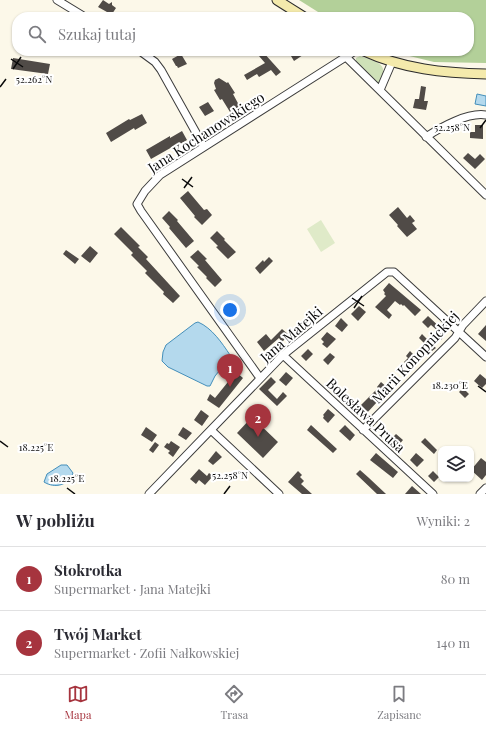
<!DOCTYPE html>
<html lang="pl">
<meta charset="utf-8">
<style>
:root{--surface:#fff;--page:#f7f7f7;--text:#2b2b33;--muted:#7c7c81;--line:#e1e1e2;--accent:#a6343e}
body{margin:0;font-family:"Playfair Display",serif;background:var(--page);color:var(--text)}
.controls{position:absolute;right:12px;bottom:12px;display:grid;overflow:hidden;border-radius:8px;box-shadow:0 1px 3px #0004}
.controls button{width:36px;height:36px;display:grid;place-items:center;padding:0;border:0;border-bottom:1px solid var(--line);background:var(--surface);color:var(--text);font:20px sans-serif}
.you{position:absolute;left:230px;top:310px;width:14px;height:14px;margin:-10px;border:3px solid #fff;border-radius:50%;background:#1a73e8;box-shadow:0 0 0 6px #1a73e833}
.badge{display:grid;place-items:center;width:26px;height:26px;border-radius:50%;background:var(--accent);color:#fff;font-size:13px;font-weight:700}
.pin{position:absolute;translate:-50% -33px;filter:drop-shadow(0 1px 2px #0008)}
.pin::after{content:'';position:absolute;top:21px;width:14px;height:12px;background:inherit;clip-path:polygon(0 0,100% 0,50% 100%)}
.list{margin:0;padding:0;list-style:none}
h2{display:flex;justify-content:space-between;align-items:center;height:52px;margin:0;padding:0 16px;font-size:17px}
h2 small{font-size:13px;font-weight:400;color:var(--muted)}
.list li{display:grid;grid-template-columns:26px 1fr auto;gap:12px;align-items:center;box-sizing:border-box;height:64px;padding:0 16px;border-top:1px solid var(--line)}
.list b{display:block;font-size:15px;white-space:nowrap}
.list p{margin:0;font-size:13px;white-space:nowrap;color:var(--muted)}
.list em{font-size:13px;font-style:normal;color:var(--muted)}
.icon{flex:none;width:22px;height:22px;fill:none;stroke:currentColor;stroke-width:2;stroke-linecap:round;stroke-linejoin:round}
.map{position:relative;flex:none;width:486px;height:494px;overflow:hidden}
.search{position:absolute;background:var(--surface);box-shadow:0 1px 3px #0004;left:12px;right:12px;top:12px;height:44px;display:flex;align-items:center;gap:10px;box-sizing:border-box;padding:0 14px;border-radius:16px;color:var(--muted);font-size:15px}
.sheet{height:180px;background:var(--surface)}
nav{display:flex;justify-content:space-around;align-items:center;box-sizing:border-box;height:56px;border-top:1px solid var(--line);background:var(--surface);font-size:11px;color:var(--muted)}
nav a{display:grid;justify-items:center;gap:2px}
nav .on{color:var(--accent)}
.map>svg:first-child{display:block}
.green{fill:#cfe1b8}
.forest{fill:#b3d099}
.pitch{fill:#dfeac8}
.water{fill:#b4d9ed;stroke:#448fba}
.building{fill:#504b47}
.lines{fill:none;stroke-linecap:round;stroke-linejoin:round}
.street-casing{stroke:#3c3c3c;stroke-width:9}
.secondary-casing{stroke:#2b2b2b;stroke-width:11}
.street{stroke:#fff;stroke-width:7}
.secondary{stroke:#f4eaac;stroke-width:9}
.ticks{fill:none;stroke:#090909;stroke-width:1.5}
.labels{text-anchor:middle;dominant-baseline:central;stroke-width:4;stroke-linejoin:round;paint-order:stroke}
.street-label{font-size:14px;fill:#090909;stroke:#fff}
.ticks-label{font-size:10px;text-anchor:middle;fill:#090909;stroke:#fff;stroke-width:4;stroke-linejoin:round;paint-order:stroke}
</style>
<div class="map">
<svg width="486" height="494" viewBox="0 0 486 494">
<rect width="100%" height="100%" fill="#fcf8e9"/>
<!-- green -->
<path class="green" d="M360,56c16,6 31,7 19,27h-2l-21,-21v-4z"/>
<!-- forest -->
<path class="forest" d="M299,0h187v63l-52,-1 -45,-11h80v-34h-143z"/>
<!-- pitch -->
<path class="pitch" d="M321,220l14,23 -14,9 -14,-23z"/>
<!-- water -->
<path class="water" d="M477,94l9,2v10l-11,-2z
M198,322c14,6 24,21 32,33l-1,4 -14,17 -5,10h-3l-39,-19 -6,-6 1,-9 3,-7 29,-22z
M61,465h6l6,8c-4,12 -18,16 -29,9l3,-8z"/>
<!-- building -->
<path class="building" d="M103,0l6,4 3,-2v3l4,3 -6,9 -5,-3 2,-2 -9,-5z
M288,51h12l3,4 -9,6z
M263,52l18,20 -5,4 -5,-6 -12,7 -2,-3 -10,6 -3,-5 21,-12 -6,-7z
M181,54l6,10 -9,4 -1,-2h-1l-4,-7z
M13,58l37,6 -2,10 -37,-5z
M219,78l8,5 1,-1 7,11 -2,1 7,13 -10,5 -8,-13 -2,1 -6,-10 2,-1 -2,-6 1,-3z
M421,86l5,1 -2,14h4l-2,9 -13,-2 2,-9h4z
M208,102l6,9 -9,5 -6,-9z
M142,114l5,9 -12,7 -1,-2 -23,14 -5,-9 23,-14 1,1z
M475,125h8v14l-13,-1v-6h5z
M182,131l5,9 -12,7 -1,-1 -23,13 -5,-9 24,-14v2z
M468,153l7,6 5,-5 5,5 -10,10 -12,-11z
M188,191l16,19 3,-1 5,6 -10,10 -8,-8 1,-1 -15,-18z
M398,207l9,11 3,-3 5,6 -3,2 5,6 -10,8 -10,-11 1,-1 -9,-10z
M169,211l9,9 -1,1 17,20 -8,7 -17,-20 1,-1 -8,-9z
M121,227l19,19 -2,1 10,10 -2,2 34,37 -7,7 -10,-9 1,-2 -19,-19 2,-2 -16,-16 2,-2 -19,-19z
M217,231l8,8 -1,1 12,12 -8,7 -12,-12 2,-1 -8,-8z
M90,246l8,7 -8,10 -9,-7z
M66,250l13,9 -4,5 -12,-10z
M198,250l9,9 -2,1 17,20 -7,7 -9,-9 1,-1 -10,-10 2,-1 -9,-9z
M269,257l4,4 -13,13 -5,-6 8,-8 1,2z
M389,283l32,27 -6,6 -11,-11 -1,1 -2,-2 -1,1 -5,-4 -8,9 5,5 -3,4 -14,-12 11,-11 -2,-2 1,-1 -2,-3z
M359,306l7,6 -8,9 -7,-7z
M428,316l18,17 -5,7 -6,-5 3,-4 -7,-6 -3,3 -6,-6z
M341,318l7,7 -6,7 -7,-6z
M486,325v16l-8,-7z
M282,329l7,6 -7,7 -3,-4 -15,13 -7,-9 9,-8 5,6z
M327,332l9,7 -9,9 -5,-4 2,-2 -3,-3z
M422,334l14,14 -4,3 -13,-13z
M308,349l5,5 -7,7 -5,-5z
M410,351l7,7 -4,4 2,2 -5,4 -6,-6 4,-4 -2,-2z
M330,353l5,4 -7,8 -5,-5z
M236,372l7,6 -24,30 -12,-8 3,-6 5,4z
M286,372l7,6 -7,8 -7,-6z
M480,374l6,5v5l-4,4 -8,-7z
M271,377l5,5 -8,8 9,9 6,-7 4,4 -10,10 -18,-17z
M381,382l8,7 -23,25 -7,-7 19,-19 -1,-1z
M463,388l6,6 -4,4 -6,-6z
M328,409l7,6 -7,8 -5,-5 1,-2 -1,-1z
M201,410l8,6 -7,10 -8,-6z
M252,417l26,25 -15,16 -26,-25z
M311,425l26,24 -4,4 -26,-23z
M345,425l10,10 -5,6 -11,-10z
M146,427l11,8 -5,7 -11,-7z
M183,427l9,6 -6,7 -8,-5z
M396,434l7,6 -6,7 -7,-7z
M425,438l12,12 -3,4 -13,-12z
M171,441l9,6 -7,10 -5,-4 2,-2 -6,-4 3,-4 2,1z
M155,442l4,3 -6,8 -4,-3z
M216,451l6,6 -9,8 -5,-4z
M376,453l22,19 -5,6 -23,-18z
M416,453l8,7 -7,7 -7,-7z
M481,458l5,4v13l-4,5 -11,-10z
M199,469l8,7 2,-3 4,3 -8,9 -6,-5 -3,4 -6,-5z
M360,470l9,8 17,16h-9l-21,-20z
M298,471l4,4 -2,2 4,4 -3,3 11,10h-10l-14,-12z
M433,471l6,6 -5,5 -6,-6z
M412,486l9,8h-16z"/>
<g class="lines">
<!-- street casing -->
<g class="street-casing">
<path id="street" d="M57,0l28,17
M140,51l15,11 6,8 43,77
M346,57l140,138
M380,90l12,-28
M426,137c15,-10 42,-25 60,-22
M283,355l150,139
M260,378l-119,-167 -4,-7 8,-13 15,-16 195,-124
M211,430l68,64
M363,430l92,-92 8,-13 23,-24
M149,494l134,-139 104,-83h7l92,85
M480,494l6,-6"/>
</g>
<!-- secondary casing -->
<g class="secondary-casing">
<path id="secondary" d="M277,0l27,17
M364,51c39,18 80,22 122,23"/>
</g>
<!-- street -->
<use href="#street" class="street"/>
<!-- secondary -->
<use href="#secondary" class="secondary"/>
</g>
<!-- ticks -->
<path class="ticks" d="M11,59l12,8M13,69l8,-12M0,87l6,-8M480,128l6,-8M182,179l11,8M184,188l8,-11M352,298l12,8M354,308l8,-12M478,386l8,6M0,441l8,6M67,488l8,6M224,494l6,-8"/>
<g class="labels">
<!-- street labels -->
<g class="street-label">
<text transform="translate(206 132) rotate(-33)">Jana Kochanowskiego</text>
<text transform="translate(291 334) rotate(-41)">Jana Matejki</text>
<text transform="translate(415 357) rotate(-47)">Marii Konopnickiej</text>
<text transform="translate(366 415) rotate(43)">Bolesława Prusa</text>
</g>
</g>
<g class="ticks-label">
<text x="34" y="83">52.262°N</text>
<text x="452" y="131">52.258°N</text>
<text x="450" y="389">18.230°E</text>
<text x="36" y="451">18.225°E</text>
<text x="230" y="479">52.258°N</text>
<text x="67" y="482">18.225°E</text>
</g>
</svg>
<div class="controls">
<button><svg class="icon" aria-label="layers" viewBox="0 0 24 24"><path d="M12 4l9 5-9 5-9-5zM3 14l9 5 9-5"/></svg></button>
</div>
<div class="you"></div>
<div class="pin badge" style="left:230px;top:387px">1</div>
<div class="pin badge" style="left:258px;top:437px">2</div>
<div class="search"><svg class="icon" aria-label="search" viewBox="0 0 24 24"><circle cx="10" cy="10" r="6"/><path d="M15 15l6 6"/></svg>Szukaj tutaj</div>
</div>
<section class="sheet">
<h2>W pobliżu<small>Wyniki: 2</small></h2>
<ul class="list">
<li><span class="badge">1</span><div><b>Stokrotka</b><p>Supermarket · Jana Matejki</p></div><em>80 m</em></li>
<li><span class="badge">2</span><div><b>Twój Market</b><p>Supermarket · Zofii Nałkowskiej</p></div><em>140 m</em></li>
</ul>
</section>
<nav>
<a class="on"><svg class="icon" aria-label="map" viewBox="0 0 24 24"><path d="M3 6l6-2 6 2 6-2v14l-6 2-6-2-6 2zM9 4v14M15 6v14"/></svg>Mapa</a>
<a><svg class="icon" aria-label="directions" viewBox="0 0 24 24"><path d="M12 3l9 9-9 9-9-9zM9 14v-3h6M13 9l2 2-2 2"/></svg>Trasa</a>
<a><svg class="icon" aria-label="saved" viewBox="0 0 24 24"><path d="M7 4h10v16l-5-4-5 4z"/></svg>Zapisane</a>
</nav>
